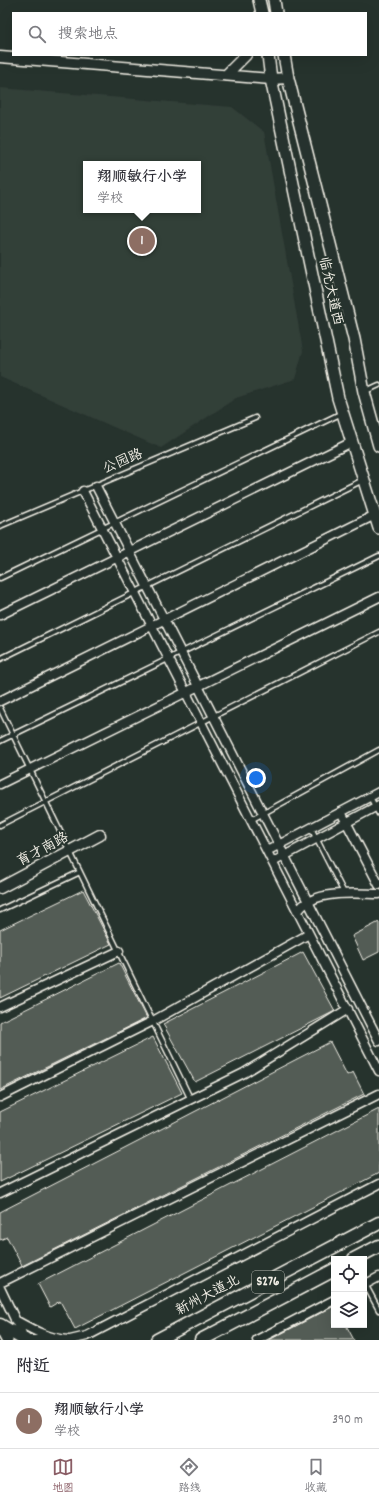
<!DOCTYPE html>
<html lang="zh">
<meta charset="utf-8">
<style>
:root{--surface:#fff;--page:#f2f2f3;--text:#2b2b33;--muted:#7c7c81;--line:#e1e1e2;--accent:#8a5d65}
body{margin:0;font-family:Dekko,"LXGW WenKai TC",sans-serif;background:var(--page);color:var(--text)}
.controls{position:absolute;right:12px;bottom:12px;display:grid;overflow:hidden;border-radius:0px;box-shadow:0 4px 16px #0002}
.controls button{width:36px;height:36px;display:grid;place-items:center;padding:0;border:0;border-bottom:1px solid var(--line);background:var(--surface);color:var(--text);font:20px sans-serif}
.you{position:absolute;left:256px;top:778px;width:14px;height:14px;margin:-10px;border:3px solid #fff;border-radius:50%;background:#1a73e8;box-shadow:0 0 0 6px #1a73e833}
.badge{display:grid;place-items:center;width:26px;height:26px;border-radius:50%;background:var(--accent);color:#fff;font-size:13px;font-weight:700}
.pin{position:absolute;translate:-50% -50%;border:2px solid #fff;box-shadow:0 1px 4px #0006}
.popup{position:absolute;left:83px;top:161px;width:118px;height:52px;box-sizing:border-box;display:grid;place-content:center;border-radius:0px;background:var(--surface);filter:drop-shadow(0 1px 3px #0005);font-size:13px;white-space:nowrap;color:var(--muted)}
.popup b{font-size:15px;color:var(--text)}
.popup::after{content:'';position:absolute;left:50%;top:100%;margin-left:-8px;border:8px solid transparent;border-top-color:var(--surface)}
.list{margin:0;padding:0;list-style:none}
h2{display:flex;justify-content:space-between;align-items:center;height:52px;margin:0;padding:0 16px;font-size:17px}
h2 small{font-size:13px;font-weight:400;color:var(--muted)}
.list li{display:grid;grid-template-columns:26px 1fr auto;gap:12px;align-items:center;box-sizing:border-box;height:56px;padding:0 16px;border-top:1px solid var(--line)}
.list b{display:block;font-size:15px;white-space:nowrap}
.list p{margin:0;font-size:13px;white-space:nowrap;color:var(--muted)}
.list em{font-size:13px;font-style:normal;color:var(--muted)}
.icon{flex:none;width:22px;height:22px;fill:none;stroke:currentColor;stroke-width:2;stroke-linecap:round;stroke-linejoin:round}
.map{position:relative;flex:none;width:379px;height:1340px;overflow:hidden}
.search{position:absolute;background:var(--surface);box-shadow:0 4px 16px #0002;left:12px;right:12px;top:12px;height:44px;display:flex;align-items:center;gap:10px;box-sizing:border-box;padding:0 14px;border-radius:0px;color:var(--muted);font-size:15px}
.sheet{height:108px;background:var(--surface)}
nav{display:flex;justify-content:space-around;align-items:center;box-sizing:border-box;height:56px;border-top:1px solid var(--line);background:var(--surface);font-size:11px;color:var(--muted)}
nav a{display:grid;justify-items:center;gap:2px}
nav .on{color:var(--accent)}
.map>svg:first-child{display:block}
.built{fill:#333f39;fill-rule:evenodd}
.building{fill:#525c55;stroke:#f4f1e8}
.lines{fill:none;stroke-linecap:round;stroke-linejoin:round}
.service-casing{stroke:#f4f1e8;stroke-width:7}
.minor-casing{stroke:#f4f1e8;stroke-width:11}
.tertiary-casing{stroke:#f4f1e8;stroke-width:13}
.secondary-casing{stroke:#f4f1e8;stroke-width:14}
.primary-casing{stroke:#f4f1e8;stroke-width:15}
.service{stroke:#26332d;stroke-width:4}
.minor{stroke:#26332d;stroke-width:8}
.tertiary{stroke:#26332d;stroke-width:10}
.secondary{stroke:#26332d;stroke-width:11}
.primary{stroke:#26332d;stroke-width:12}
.labels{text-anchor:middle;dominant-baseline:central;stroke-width:4;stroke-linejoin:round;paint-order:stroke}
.shield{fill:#26332d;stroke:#b6b8b0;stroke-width:1}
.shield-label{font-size:13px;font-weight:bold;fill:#f4f1e8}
.street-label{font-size:14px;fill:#f4f1e8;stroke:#26332d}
</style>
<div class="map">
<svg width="379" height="1340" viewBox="0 0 379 1340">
<rect width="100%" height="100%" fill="#26332d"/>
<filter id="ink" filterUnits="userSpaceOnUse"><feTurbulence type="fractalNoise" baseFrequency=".025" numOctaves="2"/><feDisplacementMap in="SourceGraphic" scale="8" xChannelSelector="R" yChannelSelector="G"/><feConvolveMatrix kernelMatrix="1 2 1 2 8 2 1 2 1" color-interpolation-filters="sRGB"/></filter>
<g filter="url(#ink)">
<!-- built -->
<path class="built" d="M0,88l232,19 32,25 39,219 -8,28 -59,19 -75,50 -161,-71zM86,164h112v46h-112z"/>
<!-- building -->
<path class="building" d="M83,890l28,54 -111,54v-68z
M379,922v30l-16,8 -11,-24z
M303,952l32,59 -140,71 -32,-58z
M119,963l28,55 -147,72v-68z
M153,1037l29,56 -182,89v-70z
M330,1042l17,33 6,-3 11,22 -342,172 -15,-29 -7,3v-28z
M379,1109v64l-304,156 -15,-28 -10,6 -12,-23z
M334,1306v19h12l8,15h-85z"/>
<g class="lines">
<!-- service casing -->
<g class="service-casing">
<path id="service" d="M366,391l13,-6
M0,526l255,-108
M0,578l342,-165
M0,659l363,-179
M0,708l191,392
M0,741l379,-185
M370,797l9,17
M251,820l128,-70
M0,825l379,-193
M311,828l33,65
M0,910l80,-38
M365,1284l14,26"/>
</g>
<!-- minor casing -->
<g class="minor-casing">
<path id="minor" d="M96,486l283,555
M83,491l296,580
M0,615l352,-173
M0,701l375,-186
M0,784l379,-187
M341,812l38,73
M267,851l112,-59
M273,862l106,-57
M298,911c3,-4 7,-8 12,-10 17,-10 50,-7 69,-7
M0,1007l119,-56
M0,1097l153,-76 156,-87
M0,1193l244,-120 104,-64
M0,1283l379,-189
M364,1285l15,-8
M0,1288l25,52 29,-1
M15,1320c18,10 32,18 53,20
M70,1340l17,-4 292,-152
M257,1340l77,-40"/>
</g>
<!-- tertiary casing -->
<g class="tertiary-casing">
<path id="tertiary" d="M0,57l271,22 17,-1
M226,75l20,-20
M0,888l100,-53"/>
</g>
<!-- secondary casing -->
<g class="secondary-casing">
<path id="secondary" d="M259,0l3,13
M274,0l2,13
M268,55l3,24 67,319 41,130
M284,55l4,23 66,261 10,53 15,54
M0,1327l7,13"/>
</g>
<!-- primary casing -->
<g class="primary-casing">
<path id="primary" d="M354,1259l25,-13
M0,1325l25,15
M157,1340l222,-117
M201,1340l133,-70"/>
</g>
<!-- service -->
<use href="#service" class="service"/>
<!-- minor -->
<use href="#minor" class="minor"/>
<!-- tertiary -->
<use href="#tertiary" class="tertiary"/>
<!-- secondary -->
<use href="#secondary" class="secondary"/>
<!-- primary -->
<use href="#primary" class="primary"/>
</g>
</g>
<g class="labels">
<!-- shield labels -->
<rect class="shield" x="252" y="1271" width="32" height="22" rx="3"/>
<g class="shield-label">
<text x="268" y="1282">S276</text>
</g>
<!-- street labels -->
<g class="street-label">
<text transform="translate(330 291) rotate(78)">临允大道西</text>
<text transform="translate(123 462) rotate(-23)">公园路</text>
<text transform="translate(43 850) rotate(-28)">育才南路</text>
<text transform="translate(208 1296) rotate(-28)">新州大道北</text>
</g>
</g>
</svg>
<div class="controls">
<button><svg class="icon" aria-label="locate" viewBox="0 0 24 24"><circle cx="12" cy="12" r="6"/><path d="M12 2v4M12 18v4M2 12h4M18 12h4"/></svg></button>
<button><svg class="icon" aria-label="layers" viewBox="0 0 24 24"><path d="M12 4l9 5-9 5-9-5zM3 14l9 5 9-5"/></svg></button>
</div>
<div class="you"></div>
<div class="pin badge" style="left:142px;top:241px;background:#8d6e63">1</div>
<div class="popup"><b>翔顺敏行小学</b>学校</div>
<div class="search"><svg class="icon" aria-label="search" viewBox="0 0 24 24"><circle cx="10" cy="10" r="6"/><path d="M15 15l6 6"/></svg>搜索地点</div>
</div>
<section class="sheet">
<h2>附近<small></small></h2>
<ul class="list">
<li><span class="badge" style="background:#8d6e63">1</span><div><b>翔顺敏行小学</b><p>学校</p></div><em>390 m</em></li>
</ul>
</section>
<nav>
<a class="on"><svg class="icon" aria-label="map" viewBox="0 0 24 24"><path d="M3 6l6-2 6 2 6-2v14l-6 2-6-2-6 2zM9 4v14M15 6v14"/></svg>地图</a>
<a><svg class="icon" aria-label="directions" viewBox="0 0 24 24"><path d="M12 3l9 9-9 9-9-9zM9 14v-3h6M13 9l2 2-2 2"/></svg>路线</a>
<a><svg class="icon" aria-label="saved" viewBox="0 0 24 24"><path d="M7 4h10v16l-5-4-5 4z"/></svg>收藏</a>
</nav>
